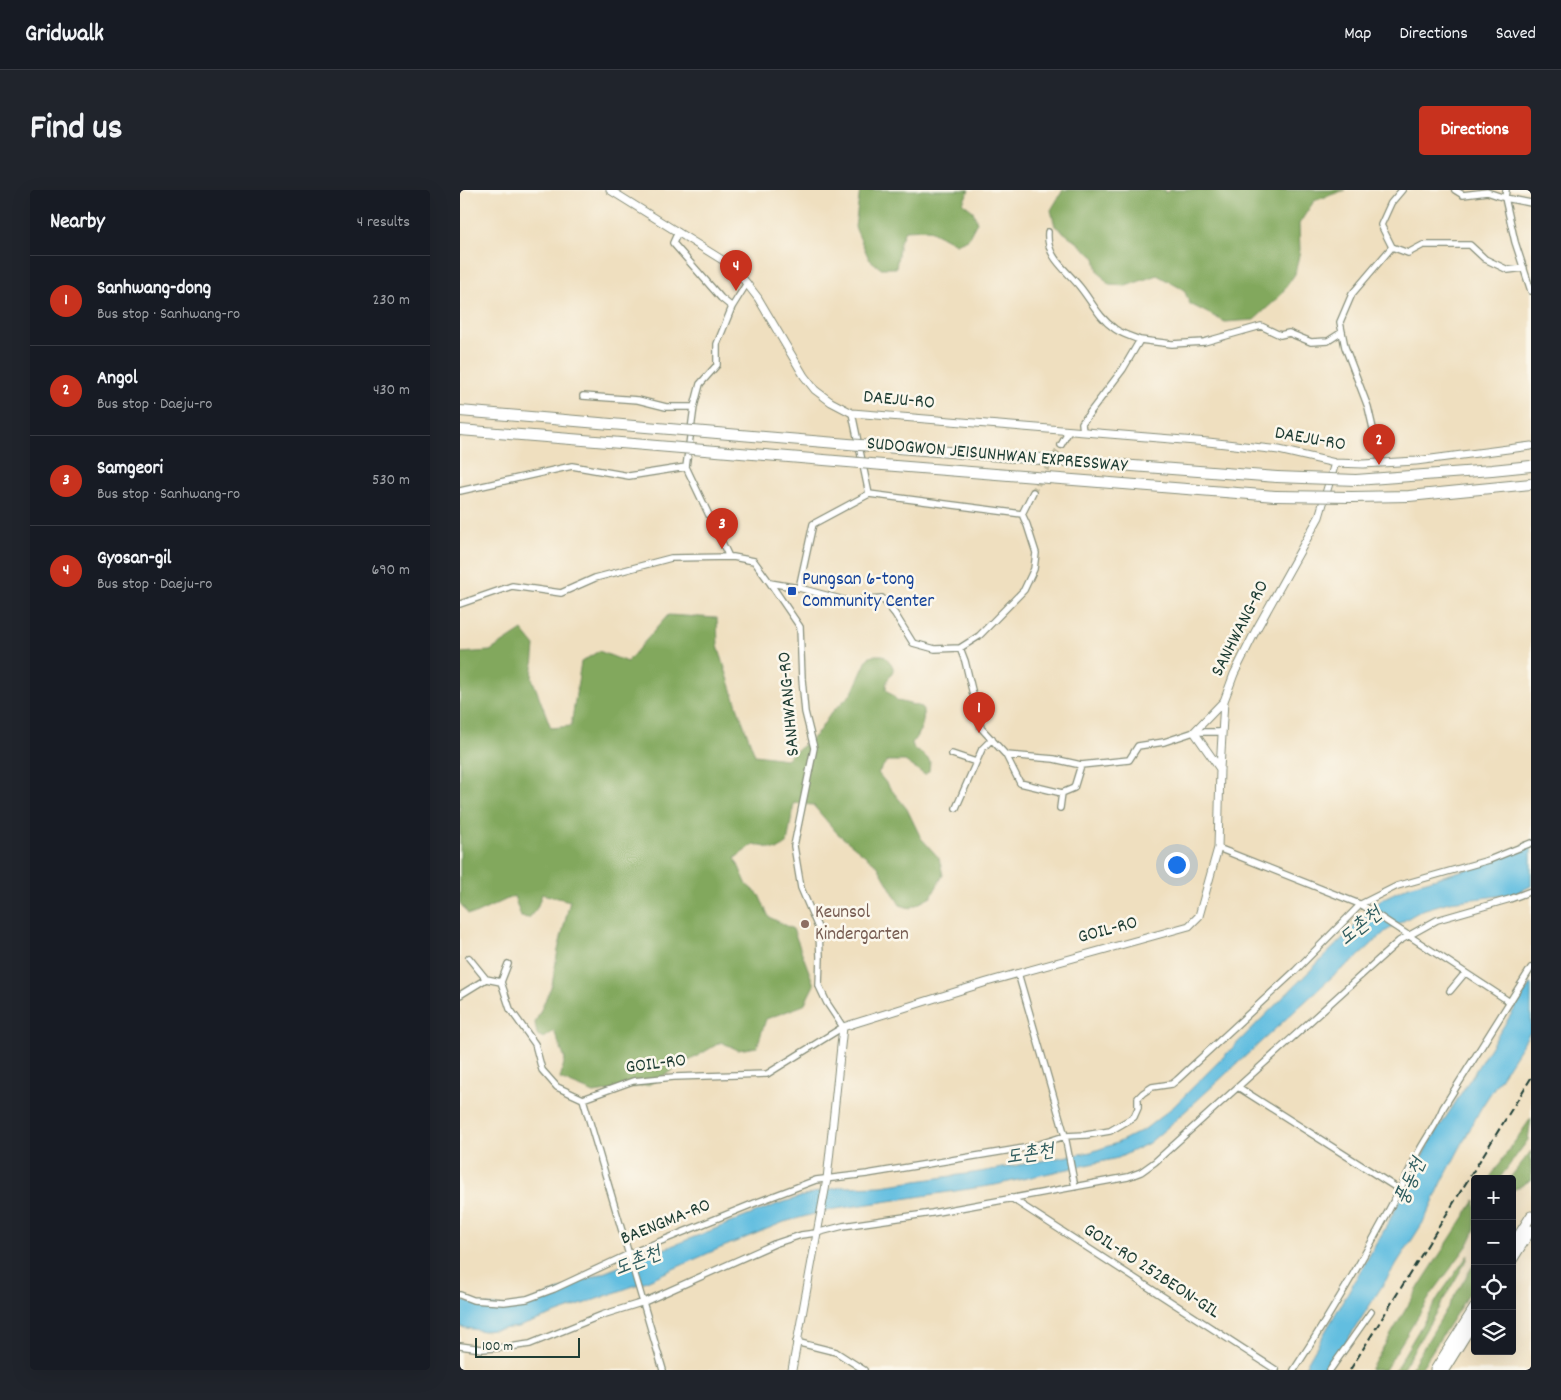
<!DOCTYPE html>
<meta charset="utf-8">
<style>
:root{--surface:#171b24;--page:#20242c;--text:#f1f3f6;--muted:#9ea1a6;--line:#363941;--accent:#c8321e}
body{margin:0;font-family:Dekko,"Poor Story",sans-serif;background:var(--page);color:var(--text)}
.controls{position:absolute;right:15px;bottom:15px;display:grid;overflow:hidden;border-radius:5px;box-shadow:0 5px 20px #0002}
.controls button{width:45px;height:45px;display:grid;place-items:center;padding:0;border:0;border-bottom:1px solid var(--line);background:var(--surface);color:var(--text);font:25px sans-serif}
.scale{position:absolute;left:15px;bottom:12px;width:105px;box-sizing:border-box;padding-left:5px;border:2px solid #1f3d34;border-top:0;font-size:14px;line-height:18px;white-space:nowrap;color:#1f3d34;-webkit-text-stroke:4px #fbf7ec;paint-order:stroke}
.you{position:absolute;left:716px;top:674px;width:18px;height:18px;margin:-12px;border:4px solid #fff;border-radius:50%;background:#1a73e8;box-shadow:0 0 0 8px #1a73e833}
.badge{display:grid;place-items:center;width:32px;height:32px;border-radius:50%;background:var(--accent);color:#fff;font-size:16px;font-weight:700}
.pin{position:absolute;translate:-50% -41px;filter:drop-shadow(0 1px 2px #0008)}
.pin::after{content:'';position:absolute;top:26px;width:18px;height:15px;background:inherit;clip-path:polygon(0 0,100% 0,50% 100%)}
.list{margin:0;padding:0;list-style:none}
h2{display:flex;justify-content:space-between;align-items:center;height:65px;margin:0;padding:0 20px;font-size:21px}
h2 small{font-size:16px;font-weight:400;color:var(--muted)}
.list li{display:grid;grid-template-columns:32px 1fr auto;gap:15px;align-items:center;box-sizing:border-box;height:90px;padding:0 20px;border-top:1px solid var(--line)}
.list b{display:block;font-size:19px;white-space:nowrap}
.list p{margin:0;font-size:16px;white-space:nowrap;color:var(--muted)}
.list em{font-size:16px;font-style:normal;color:var(--muted)}
.icon{flex:none;width:28px;height:28px;fill:none;stroke:currentColor;stroke-width:2;stroke-linecap:round;stroke-linejoin:round}
.map{position:relative;flex:none;width:1071px;height:1180px;overflow:hidden;border-radius:5px}
header{display:flex;align-items:center;gap:30px;box-sizing:border-box;height:70px;padding:0 25px;background:var(--surface);border-bottom:1px solid var(--line)}
header strong{font-size:24px}
nav{display:flex;gap:28px;margin-inline-start:auto;font-size:18px}
.intro{display:flex;align-items:center;justify-content:space-between;box-sizing:border-box;height:120px;padding:0 30px}
h1{margin:0;font-size:35px}
.button{padding:12px 22px;border-radius:5px;background:var(--accent);color:#fff;font-size:18px;font-weight:700}
main{display:flex;gap:30px;padding:0 30px}
aside{flex:1;background:var(--surface);border-radius:5px;box-shadow:0 5px 20px #0002}
.map>svg:first-child{display:block}
.forest{fill:#82a85d;stroke:#507248}
.water{fill:#62bee0;stroke:#407e8a}
.lines{fill:none;stroke-linecap:round;stroke-linejoin:round}
.minor-tunnel{stroke:#c5bfa3;stroke-width:5.5;stroke-dasharray:5.5 3;stroke-linecap:butt}
.minor-casing{stroke:#878e7a;stroke-width:8}
.tertiary-casing{stroke:#878e7a;stroke-width:9}
.primary-casing{stroke:#878e7a;stroke-width:11}
.motorway-casing{stroke:#878e7a;stroke-width:12}
.minor{stroke:#fff;stroke-width:5.5}
.tertiary{stroke:#fff;stroke-width:7}
.primary{stroke:#fff;stroke-width:9}
.motorway{stroke:#fff;stroke-width:10}
.rail{stroke:#1f3d34;stroke-width:2;stroke-dasharray:8 4;stroke-linecap:butt}
.motorway-bridge-casing{stroke:#878e7a;stroke-width:12;stroke-linecap:butt}
.motorway-bridge{stroke:#fff;stroke-width:10}
.transit-dot{fill:#1a4fb4;stroke:#fbf7ec;stroke-width:2}
.education-dot{fill:#8d6e63;stroke:#fbf7ec;stroke-width:2}
.labels{text-anchor:middle;dominant-baseline:central;stroke-width:5;stroke-linejoin:round;paint-order:stroke}
.street-label{font-size:19px;fill:#1f3d34;stroke:#fbf7ec}
.transit-label{font-size:19px;fill:#164399;stroke:#fbf7ec;text-anchor:start}
.education-label{font-size:19px;fill:#785e54;stroke:#fbf7ec;text-anchor:start}
.water-label{font-size:20px;font-style:italic;fill:#305d5f;stroke:#fbf7ec}
</style>
<header>
<strong>Gridwalk</strong>
<nav><a>Map</a><a>Directions</a><a>Saved</a></nav>
</header>
<div class="intro"><h1>Find us</h1><a class="button">Directions</a></div>
<main>
<aside>
<h2>Nearby<small>4 results</small></h2>
<ul class="list">
<li><span class="badge">1</span><div><b>Sanhwang-dong</b><p>Bus stop · Sanhwang-ro</p></div><em>230 m</em></li>
<li><span class="badge">2</span><div><b>Angol</b><p>Bus stop · Daeju-ro</p></div><em>430 m</em></li>
<li><span class="badge">3</span><div><b>Samgeori</b><p>Bus stop · Sanhwang-ro</p></div><em>530 m</em></li>
<li><span class="badge">4</span><div><b>Gyosan-gil</b><p>Bus stop · Daeju-ro</p></div><em>690 m</em></li>
</ul>
</aside>
<div class="map">
<svg width="1071" height="1180" viewBox="0 0 1071 1180">
<rect width="100%" height="100%" fill="#fbf7ec"/>
<filter id="ink" filterUnits="userSpaceOnUse"><feTurbulence type="fractalNoise" baseFrequency=".02" numOctaves="2"/><feDisplacementMap in="SourceGraphic" scale="10" xChannelSelector="R" yChannelSelector="G"/><feConvolveMatrix kernelMatrix="1 2 1 2 8 2 1 2 1" color-interpolation-filters="sRGB"/></filter>
<filter id="wash" filterUnits="userSpaceOnUse"><feTurbulence type="fractalNoise" baseFrequency=".0096" numOctaves="4" result="noise"/><feDisplacementMap in="SourceGraphic" scale="20" xChannelSelector="R" yChannelSelector="G"/><feGaussianBlur stdDeviation="1.12" result="paint"/><feColorMatrix in="noise" values="0 0 0 0 0 0 0 0 0 0 0 0 0 0 0 0 0 1.4 0 .05"/><feComposite in="paint" operator="in"/></filter>
<g filter="url(#wash)">
<rect width="100%" height="100%" fill="#efdfbf"/>
<!-- forest -->
<path class="forest" d="M400,0h109l-6,13 10,8 4,11 -9,17 -12,5 -28,-15 -23,1 -5,12 -4,26h-16l-11,-9 -14,-32z
M603,0h102v3l5,-3h175l-31,11 -15,23 1,26 -5,24 -16,23 -25,23 -29,2 -35,-18 -6,-14 -27,-15 -31,11 -17,-1 -11,-14 -3,-13 -17,-15 -23,-17 -4,-16z
M208,425l49,3 1,28 20,63 17,46 31,4 31,-25 14,-21 21,-20 16,-35 7,-3h8c21,19 3,15 3,34l12,12 24,6c4,14 -1,24 -10,36l2,6 9,5 7,7 -1,10 -4,4 -20,-14h-18l-9,12 29,36 14,29 18,20 4,17 -12,22 -21,11 -10,-3 -23,-40 -40,-32 -24,-28 -19,-2 -7,41 -10,6 -23,-6 -19,14 12,27 12,10 10,22 24,12 21,56 -10,20 -38,14 -9,28 -19,3 -17,-8 -73,43 -54,8 -34,-14 5,-20 -11,-28 -10,7 -7,-3 -2,-12 17,-38 6,-35 12,-49 -28,-7 -5,14 -8,10 -8,-1 -7,-21 -39,18h-7l-8,-11v-250l30,-2 32,-21 13,16 -3,32 19,50 20,-2 10,-64 18,-11 28,11z
M1071,928l-3,22 -29,39h-10z
M1071,961v29l-19,11v-12h-3z
M1015,1010v30l-7,15 -37,50 -46,75h-15l50,-85z
M1008,1065l-1,5 -65,110h-7l44,-74z
M1015,1072v22l-55,86h-10z"/>
<!-- water -->
<path class="water" d="M1071,655v41l-17,8 -65,8 -27,8 -36,21 -26,24 -27,21 -164,150 -20,17 -31,15 -123,27 -166,25 -45,12 -73,30 -69,31 -124,44 -34,4 -24,-4v-27c23,7 43,8 67,3l251,-99 35,-11 29,-6 39,-1 99,-14 111,-20 26,-9 28,-14 28,-22 209,-208 27,-13 69,-20z
M1071,793v48l-50,77 -38,72 -19,41 -96,149h-25l84,-145 40,-78z"/>
</g>
<g filter="url(#ink)">
<g class="lines">
<!-- minor-tunnel -->
<path class="minor-tunnel" d="M573,302l28,-47"/>
<!-- minor casing -->
<g class="minor-casing">
<path id="minor" d="M995,0l8,5 24,-3 18,6 10,44 16,49
M1046,0l-1,8 26,5
M218,42l-5,11 48,55 11,9
M588,42c-2,26 18,37 32,55 12,15 19,31 35,42 7,5 17,8 25,11l-17,29 -41,54 1,9
M932,57l16,6 15,-8h47l15,14 23,11 16,-2
M680,150l32,4 32,-2 57,-16 19,9 9,-2 22,9 17,-1 14,-9
M123,206l55,4 28,7h28
M392,223l17,81 153,20
M601,255l8,-14
M921,273l-13,-56 -23,-60 -5,-25 12,-28 40,-47 -11,-22 10,-22 11,-13
M0,301l112,-25 57,10 57,-9
M562,324l11,-22
M269,367l-43,-90 8,-60 6,-23 17,-19v-21l15,-37 15,-24
M339,398l14,-64 56,-30
M0,414l52,-18 49,7 34,-15 76,-20 62,-1 21,4 16,22 29,5 49,13 34,-3 13,16 18,29 22,6 25,-1 19,-12 45,-46 10,-21 2,-16 -9,-28 -5,-11
M500,458l5,13 16,67 25,27 48,4 27,6 48,-5 9,-14 26,-4 30,-10h28
M492,564l24,8
M546,565l14,28 42,10 12,-5 7,-23
M496,618l26,-59 10,-10
M600,618l2,-15
M758,658l144,57 148,97
M9,768l17,21
M558,783l47,163 10,51
M41,792l7,-18
M990,801l15,-18
M0,805l26,-16 15,3 9,27 25,35 7,26 15,17 26,12 50,-18 41,-4 93,-3 76,-47 -16,-24 -8,-17 1,-29 -1,-27 -18,-42 -7,-42 20,-98 -9,-36 -3,-33 -2,-52 -30,-44
M778,897l162,103
M123,909l80,271
M551,1008l265,172
M0,1105l13,5 14,1 17,1 23,-3 27,-10 75,-35 126,-51 61,-23 51,-6 163,-27 35,-11 21,-1 24,-4 24,-14 4,-9v-10l5,-5 9,-6 20,-3 5,-4 118,-109 66,-67 36,-18 92,-26 42,-17
M336,1152l40,10 28,18
M0,1156l22,3 27,-2 21,-3 72,-29 42,-13 130,-58 27,-9 15,-2 27,-7 89,-13 196,-36 13,-5 14,-10 244,-221 38,-21 73,-21 21,-8
M834,1180c45,-69 87,-141 123,-215 8,-16 20,-31 26,-47l88,-140
M870,1180l41,-58"/>
</g>
<!-- tertiary casing -->
<g class="tertiary-casing">
<path id="tertiary" d="M150,0l114,71 20,19 14,18 46,78 11,14 16,12 21,11 356,29 71,8 56,13 28,1 53,-3 115,-15
M760,579l-26,-37 30,-31
M332,1180l35,-191 16,-152 144,-45 202,-56 10,-10 19,-68 2,-79 4,-68 10,-27 21,-42 64,-115 16,-54"/>
</g>
<!-- primary casing -->
<g class="primary-casing">
<path id="primary" d="M1052,1056l19,-30
M1052,1070l19,-30
M975,1180l40,-63
M984,1180l31,-50"/>
</g>
<!-- motorway casing -->
<g class="motorway-casing">
<path id="motorway" d="M0,221l174,15
M0,240l173,14
M424,257l393,30
M423,275l392,31"/>
</g>
<!-- minor -->
<use href="#minor" class="minor"/>
<!-- tertiary -->
<use href="#tertiary" class="tertiary"/>
<!-- primary -->
<use href="#primary" class="primary"/>
<!-- motorway -->
<use href="#motorway" class="motorway"/>
<!-- rail -->
<path class="rail" d="M890,1180l181,-292"/>
<!-- motorway-bridge casing -->
<g class="motorway-bridge-casing">
<path id="motorway-bridge" d="M174,236l250,21
M173,254l250,21
M817,287l79,3 136,-10 39,-4
M815,306l77,1 57,-1 122,-12"/>
</g>
<!-- motorway-bridge -->
<use href="#motorway-bridge" class="motorway-bridge"/>
</g>
</g>
<!-- markers -->
<rect class="transit-dot" x="327" y="396" width="10" height="10" rx="2.5"/>
<circle class="education-dot" cx="345" cy="734" r="5"/>
<g class="labels">
<!-- street labels -->
<g class="street-label">
<text transform="translate(439 211) rotate(5)">DAEJU-RO</text>
<text transform="translate(850 250) rotate(10)">DAEJU-RO</text>
<text transform="translate(537 266) rotate(5)">SUDOGWON JE1SUNHWAN EXPRESSWAY</text>
<text transform="translate(781 439) rotate(-63)">SANHWANG-RO</text>
<text transform="translate(330 514) rotate(-95)">SANHWANG-RO</text>
<text transform="translate(648 741) rotate(-15)">GOIL-RO</text>
<text transform="translate(196 875) rotate(-7)">GOIL-RO</text>
<text transform="translate(206 1033) rotate(-22)">BAENGMA-RO</text>
<text transform="translate(691 1082) rotate(33)">GOIL-RO 252BEON-GIL</text>
</g>
<!-- transit labels -->
<g class="transit-label">
<text x="342" y="390">Pungsan 6-tong<tspan x="342" dy="22">Community Center</tspan></text>
</g>
<!-- education labels -->
<g class="education-label">
<text x="355" y="723">Keunsol<tspan x="355" dy="22">Kindergarten</tspan></text>
</g>
<!-- water labels -->
<g class="water-label">
<text transform="translate(901 737) rotate(-39)">도촌천</text>
<text transform="translate(570 965) rotate(-9)">도촌천</text>
<text transform="translate(951 992) rotate(-66)">풍동천</text>
<text transform="translate(178 1072) rotate(-22)">도촌천</text>
</g>
</g>
</svg>
<div class="controls">
<button>+</button>
<button>−</button>
<button><svg class="icon" aria-label="locate" viewBox="0 0 24 24"><circle cx="12" cy="12" r="6"/><path d="M12 2v4M12 18v4M2 12h4M18 12h4"/></svg></button>
<button><svg class="icon" aria-label="layers" viewBox="0 0 24 24"><path d="M12 4l9 5-9 5-9-5zM3 14l9 5 9-5"/></svg></button>
</div>
<div class="scale">100 m</div>
<div class="you"></div>
<div class="pin badge" style="left:519px;top:543px">1</div>
<div class="pin badge" style="left:919px;top:275px">2</div>
<div class="pin badge" style="left:262px;top:359px">3</div>
<div class="pin badge" style="left:276px;top:101px">4</div>
</div>
</main>
